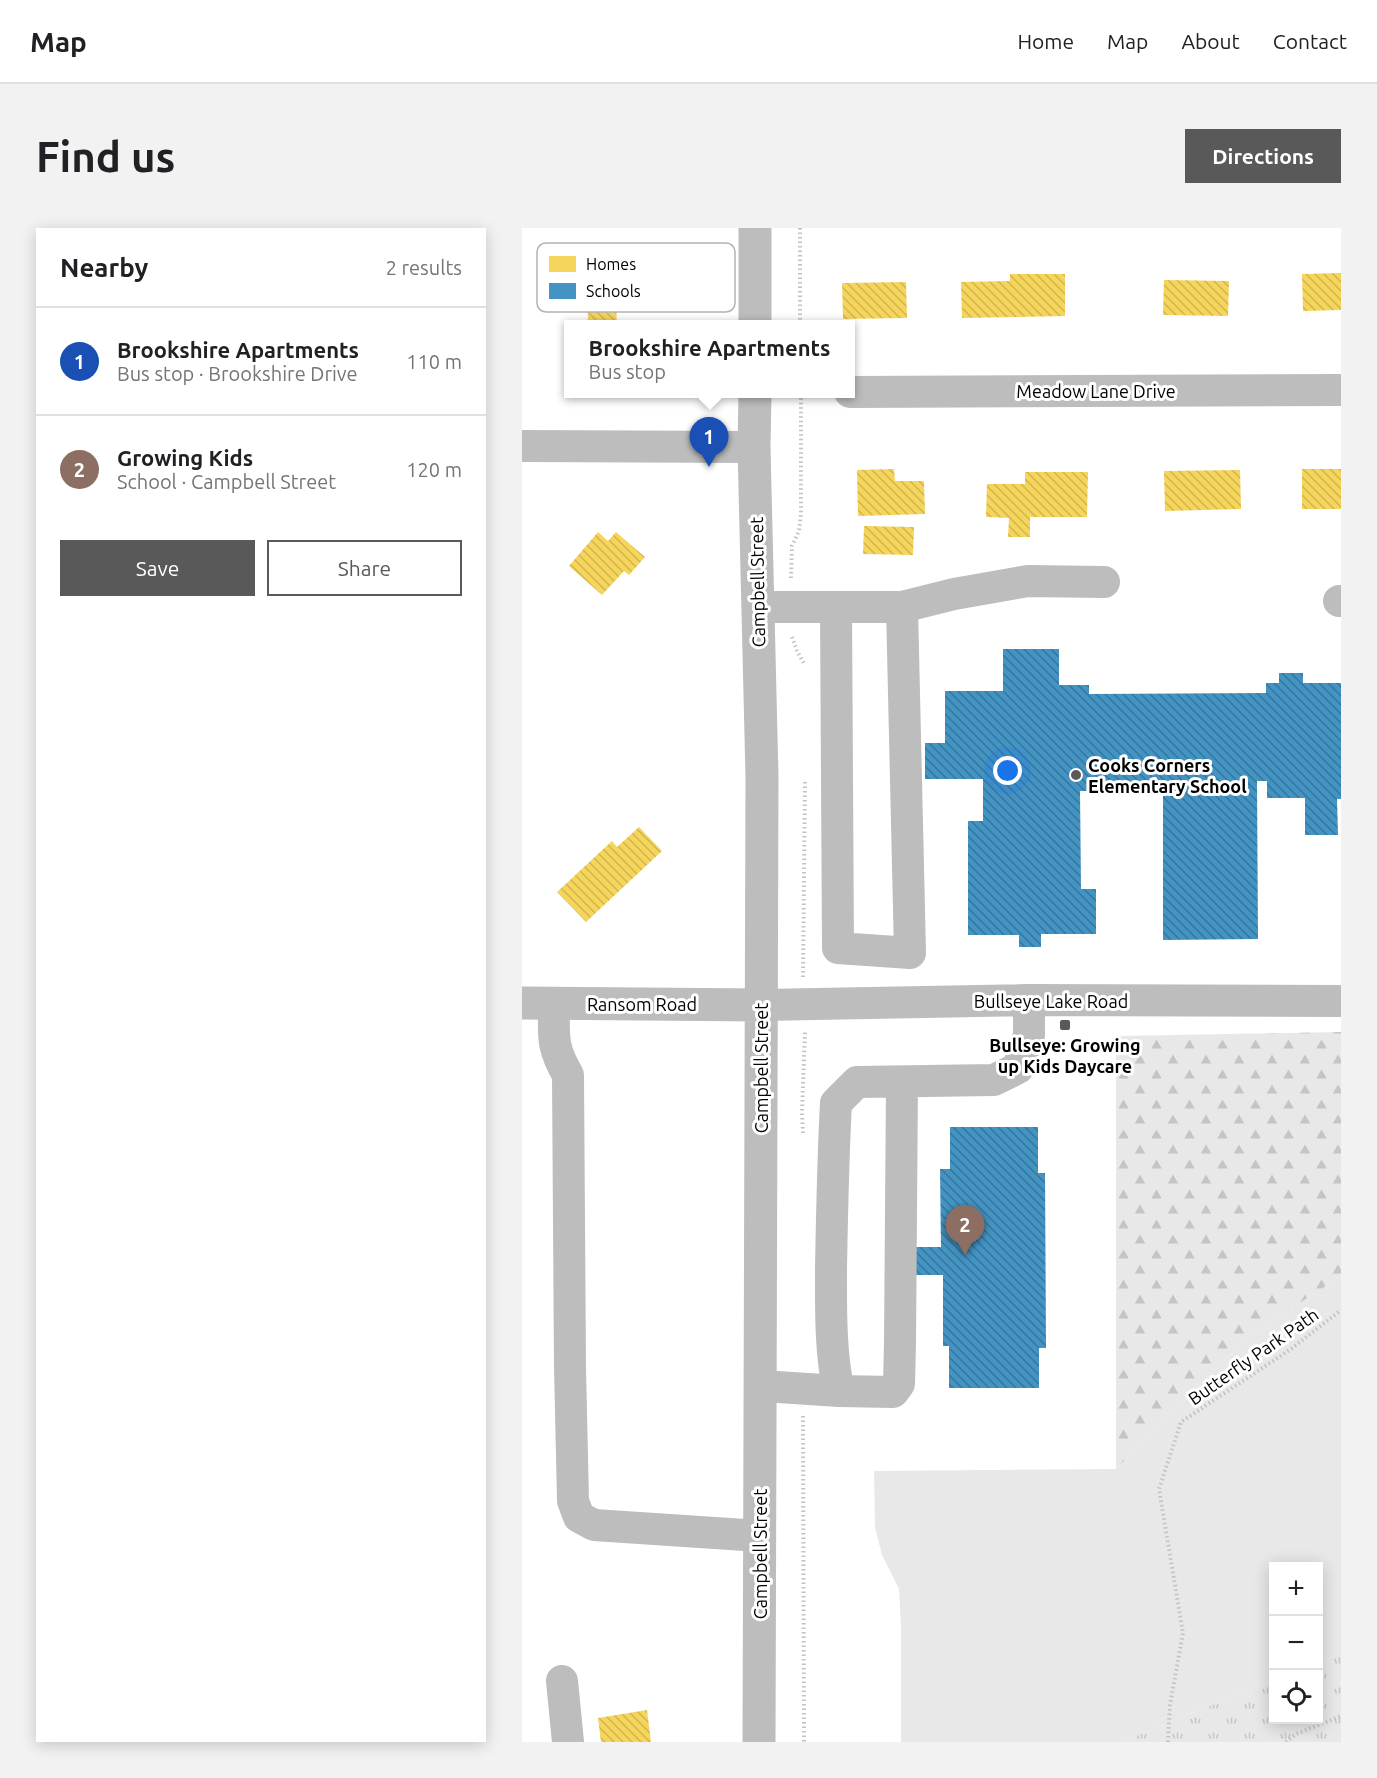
<!DOCTYPE html>
<meta charset="utf-8">
<style>
:root{--surface:#fff;--page:#f2f2f2;--text:#202124;--muted:#757577;--line:#e0e0e0;--accent:#595959}
body{margin:0;font-family:Ubuntu,sans-serif;background:var(--page);color:var(--text)}
.controls{position:absolute;right:18px;bottom:18px;display:grid;overflow:hidden;border-radius:0px;box-shadow:0 3px 15px #0003}
.controls button{width:54px;height:54px;display:grid;place-items:center;padding:0;border:0;border-bottom:2px solid var(--line);background:var(--surface);color:var(--text);font:30px sans-serif}
.you{position:absolute;left:486px;top:543px;width:21px;height:21px;margin:-15px;border:4px solid #fff;border-radius:50%;background:#1a73e8;box-shadow:0 0 0 9px #1a73e833}
.badge{display:grid;place-items:center;width:39px;height:39px;border-radius:50%;background:var(--accent);color:#fff;font-size:20px;font-weight:700}
.pin{position:absolute;translate:-50% -50px;filter:drop-shadow(0 2px 3px #0008)}
.pin::after{content:'';position:absolute;top:32px;width:21px;height:18px;background:inherit;clip-path:polygon(0 0,100% 0,50% 100%)}
.popup{position:absolute;left:42px;top:92px;width:291px;height:78px;box-sizing:border-box;display:grid;place-content:center;border-radius:0px;background:var(--surface);filter:drop-shadow(0 2px 4px #0005);font-size:20px;white-space:nowrap;color:var(--muted)}
.popup b{font-size:22px;color:var(--text)}
.popup::after{content:'';position:absolute;left:50%;top:100%;margin-left:-12px;border:12px solid transparent;border-top-color:var(--surface)}
.list{margin:0;padding:0;list-style:none}
h2{display:flex;justify-content:space-between;align-items:center;height:78px;margin:0;padding:0 24px;font-size:26px}
h2 small{font-size:20px;font-weight:400;color:var(--muted)}
.list li{display:grid;grid-template-columns:39px 1fr auto;gap:18px;align-items:center;box-sizing:border-box;height:108px;padding:0 24px;border-top:2px solid var(--line)}
.list b{display:block;font-size:22px;white-space:nowrap}
.list p{margin:0;font-size:20px;white-space:nowrap;color:var(--muted)}
.list em{font-size:20px;font-style:normal;color:var(--muted)}
.actions{display:flex;gap:12px;padding:18px 24px}
.actions a{flex:1;padding:14px 0;border:2px solid var(--accent);border-radius:0px;text-align:center;font-size:21px;color:var(--accent)}
.actions .main{background:var(--accent);color:#fff}
.icon{flex:none;width:33px;height:33px;fill:none;stroke:currentColor;stroke-width:2;stroke-linecap:round;stroke-linejoin:round}
.map{position:relative;flex:none;width:819px;height:1514px;overflow:hidden;border-radius:0px}
header{display:flex;align-items:center;gap:36px;box-sizing:border-box;height:84px;padding:0 30px;background:var(--surface);border-bottom:2px solid var(--line)}
header strong{font-size:28px}
nav{display:flex;gap:33px;margin-inline-start:auto;font-size:21px}
.intro{display:flex;align-items:center;justify-content:space-between;box-sizing:border-box;height:144px;padding:0 36px}
h1{margin:0;font-size:42px}
.button{padding:15px 27px;border-radius:0px;background:var(--accent);color:#fff;font-size:21px;font-weight:700}
main{display:flex;gap:36px;padding:0 36px}
aside{flex:1;background:var(--surface);border-radius:0px;box-shadow:0 3px 15px #0003}
.map>svg:first-child{display:block}
.grass{fill:#e8e8e8}
.forest{fill:url(#forest-firs)}
.park{fill:url(#park-tufts)}
.homes{fill:url(#homes-back-hatch)}
.schools{fill:url(#schools-back-hatch)}
.lines{fill:none;stroke-linecap:round;stroke-linejoin:round}
.path{stroke:#c2c2c2;stroke-width:4;stroke-dasharray:1.5 3;stroke-linecap:butt}
.minor{stroke:#bdbdbd;stroke-width:32}
.major{stroke:#bdbdbd;stroke-width:33}
.poi-dot{fill:#595959;stroke:#fff;stroke-width:2}
.labels{text-anchor:middle;dominant-baseline:central;stroke-width:6;stroke-linejoin:round;paint-order:stroke}
.street-label{font-size:18px;fill:#000;stroke:#fff}
.poi-label{font-size:18px;font-weight:bold;fill:#000;stroke:#fff;text-anchor:start}
.key{fill:#fff;stroke:#b2b2b2;stroke-width:1.5}
.key-label{font-size:16px;fill:#000}
</style>
<header>
<strong>Map</strong>
<nav><a>Home</a><a>Map</a><a>About</a><a>Contact</a></nav>
</header>
<div class="intro"><h1>Find us</h1><a class="button">Directions</a></div>
<main>
<aside>
<h2>Nearby<small>2 results</small></h2>
<ul class="list">
<li><span class="badge" style="background:#1a4fb4">1</span><div><b>Brookshire Apartments</b><p>Bus stop · Brookshire Drive</p></div><em>110 m</em></li>
<li><span class="badge" style="background:#8d6e63">2</span><div><b>Growing Kids</b><p>School · Campbell Street</p></div><em>120 m</em></li>
</ul>
<div class="actions"><a class="main">Save</a><a>Share</a></div>
</aside>
<div class="map">
<svg width="819" height="1514" viewBox="0 0 819 1514">
<defs>
<pattern id="forest-firs" width="22" height="20" patternUnits="userSpaceOnUse" patternTransform="scale(1.5)"><rect width="22" height="20" fill="#e8e8e8"/><path d="M5 1l3.5 6h-7zM16 11l3.5 6h-7z" fill="#c5c5c5"/></pattern>
<pattern id="park-tufts" width="24" height="20" patternUnits="userSpaceOnUse" patternTransform="scale(1.5)"><rect width="24" height="20" fill="#e8e8e8"/><path d="M3 7l-1-3M5 7V3M7 7l1-3M15 17l-1-3M17 17v-4M19 17l1-3" fill="none" stroke="#c5c5c5"/></pattern>
<pattern id="homes-back-hatch" width="6" height="6" patternUnits="userSpaceOnUse" patternTransform="scale(1.5)"><rect width="6" height="6" fill="#f6d55c"/><path d="M-1 5l2 2M0 0l6 6M5-1l2 2" fill="none" stroke="#d1b54e"/></pattern>
<pattern id="schools-back-hatch" width="6" height="6" patternUnits="userSpaceOnUse" patternTransform="scale(1.5)"><rect width="6" height="6" fill="#4393c3"/><path d="M-1 5l2 2M0 0l6 6M5-1l2 2" fill="none" stroke="#36769c"/></pattern>
</defs>
<rect width="100%" height="100%" fill="#fff"/>
<!-- grass -->
<path class="grass" d="M819,1046v379l-22,9 -1,-96h-44l-1,114 -152,62h-220v-116l-2,-37 -17,-34 -7,-28 -1,-56 242,-2 132,-132 87,-57z"/>
<!-- forest -->
<path class="forest" d="M819,804v242l-6,6 -87,57 -132,132v-433z"/>
<!-- park -->
<path class="park" d="M819,1425v89h-220l152,-62 1,40h44l1,-58z"/>
<!-- homes -->
<path class="homes" d="M105,29l1,46h-12l1,22h-29l-2,-67z
M819,45v37l-38,1 -1,-37z
M488,46h55v42l-103,2 -1,-36 49,-1z
M642,52l65,1 -1,35 -65,-1z
M384,54l1,36 -64,1 -1,-36z
M372,241l1,12h29l1,33 -67,2 -1,-46z
M780,241h39v40h-39z
M718,242l1,39 -76,2 -1,-40z
M503,244h63l-1,45h-57v20h-22l1,-19 -23,-1 1,-33h38z
M342,298l50,1 -1,28 -50,-1z
M76,304l10,9 8,-9 29,25 -16,18 -5,-4 -22,24 -33,-29z
M117,599l23,24 -76,71 -29,-30 55,-51 5,6z
M125,1482l4,32h-50l-3,-24z"/>
<!-- schools -->
<path class="schools" d="M481,421h56v36h30v9l177,-1v-10h13v-10h24v10h38v116h-4l1,36h-33v-37h-38v-17h-10l1,158 -95,1v-150l-83,1 1,98h15v45h-55v13h-22v-12h-51v-114h15v-42h-58v-36h20v-52h58z
M428,899h88v46h7l1,175h-7v40h-90v-42h-6v-71h-34v-28h32l-1,-78h10z"/>
<g class="lines">
<!-- path -->
<path class="path" d="M278,0v97
M269,350l1,-32 7,-15 2,-18v-119
M270,409l5,14 8,14
M281,749l2,-197
M281,905l-1,-21 3,-80
M281,1188l1,326
M646,1514l2,-37 13,-72 -24,-144 22,-67 110,-73 50,-39
M764,1514l10,-8 45,-18"/>
<!-- minor -->
<path class="minor" d="M328,164l491,-2
M0,218l232,1
M817,373h2
M236,379h144l52,-13 74,-13 76,1
M314,379l2,341 72,5 -8,-346
M32,776c0,32 -3,42 14,71l2,292 3,134 6,16 15,8 166,11
M240,777l267,-5 312,1
M380,854l-2,261 -1,41 -6,8 -54,-1c-9,-36 -8,-86 -8,-123 1,-56 2,-110 5,-165l21,-21 137,-2 24,-12 11,-33v-35
M239,1158l78,5
M40,1453l6,61"/>
<!-- major -->
<path class="major" d="M233,97v-97
M233,166l-1,53 8,330 -3,965
M0,775l240,2"/>
</g>
<!-- markers -->
<g class="poi-dot">
<circle cx="554" cy="547" r="6"/>
<rect x="537" y="791" width="12" height="12" rx="3"/>
</g>
<g class="labels">
<!-- street labels -->
<g class="street-label">
<text x="574" y="163">Meadow Lane Drive</text>
<text transform="translate(235 354) rotate(-91)">Campbell Street</text>
<text x="529" y="773">Bullseye Lake Road</text>
<text x="120" y="776">Ransom Road</text>
<text transform="translate(239 840) rotate(-90)">Campbell Street</text>
<text transform="translate(731 1128) rotate(-35)">Butterfly Park Path</text>
<text transform="translate(238 1326) rotate(-90)">Campbell Street</text>
</g>
<!-- poi labels -->
<g class="poi-label">
<text x="566" y="537">Cooks Corners<tspan x="566" dy="21">Elementary School</tspan></text>
<text x="543" y="817" text-anchor="middle">Bullseye: Growing<tspan x="543" dy="21">up Kids Daycare</tspan></text>
</g>
</g>
<!-- legend -->
<rect x="15" y="15" width="198" height="69" rx="9" class="key"/>
<rect x="27" y="28" width="27" height="16" fill="#f6d55c"/>
<rect x="27" y="55" width="27" height="16" fill="#4393c3"/>
<g class="key-label">
<text x="64" y="42">Homes</text>
<text x="64" y="69">Schools</text>
</g>
</svg>
<div class="controls">
<button>+</button>
<button>−</button>
<button><svg class="icon" aria-label="locate" viewBox="0 0 24 24"><circle cx="12" cy="12" r="6"/><path d="M12 2v4M12 18v4M2 12h4M18 12h4"/></svg></button>
</div>
<div class="you"></div>
<div class="pin badge" style="left:187px;top:239px;background:#1a4fb4">1</div>
<div class="popup"><b>Brookshire Apartments</b>Bus stop</div>
<div class="pin badge" style="left:443px;top:1027px;background:#8d6e63">2</div>
</div>
</main>
